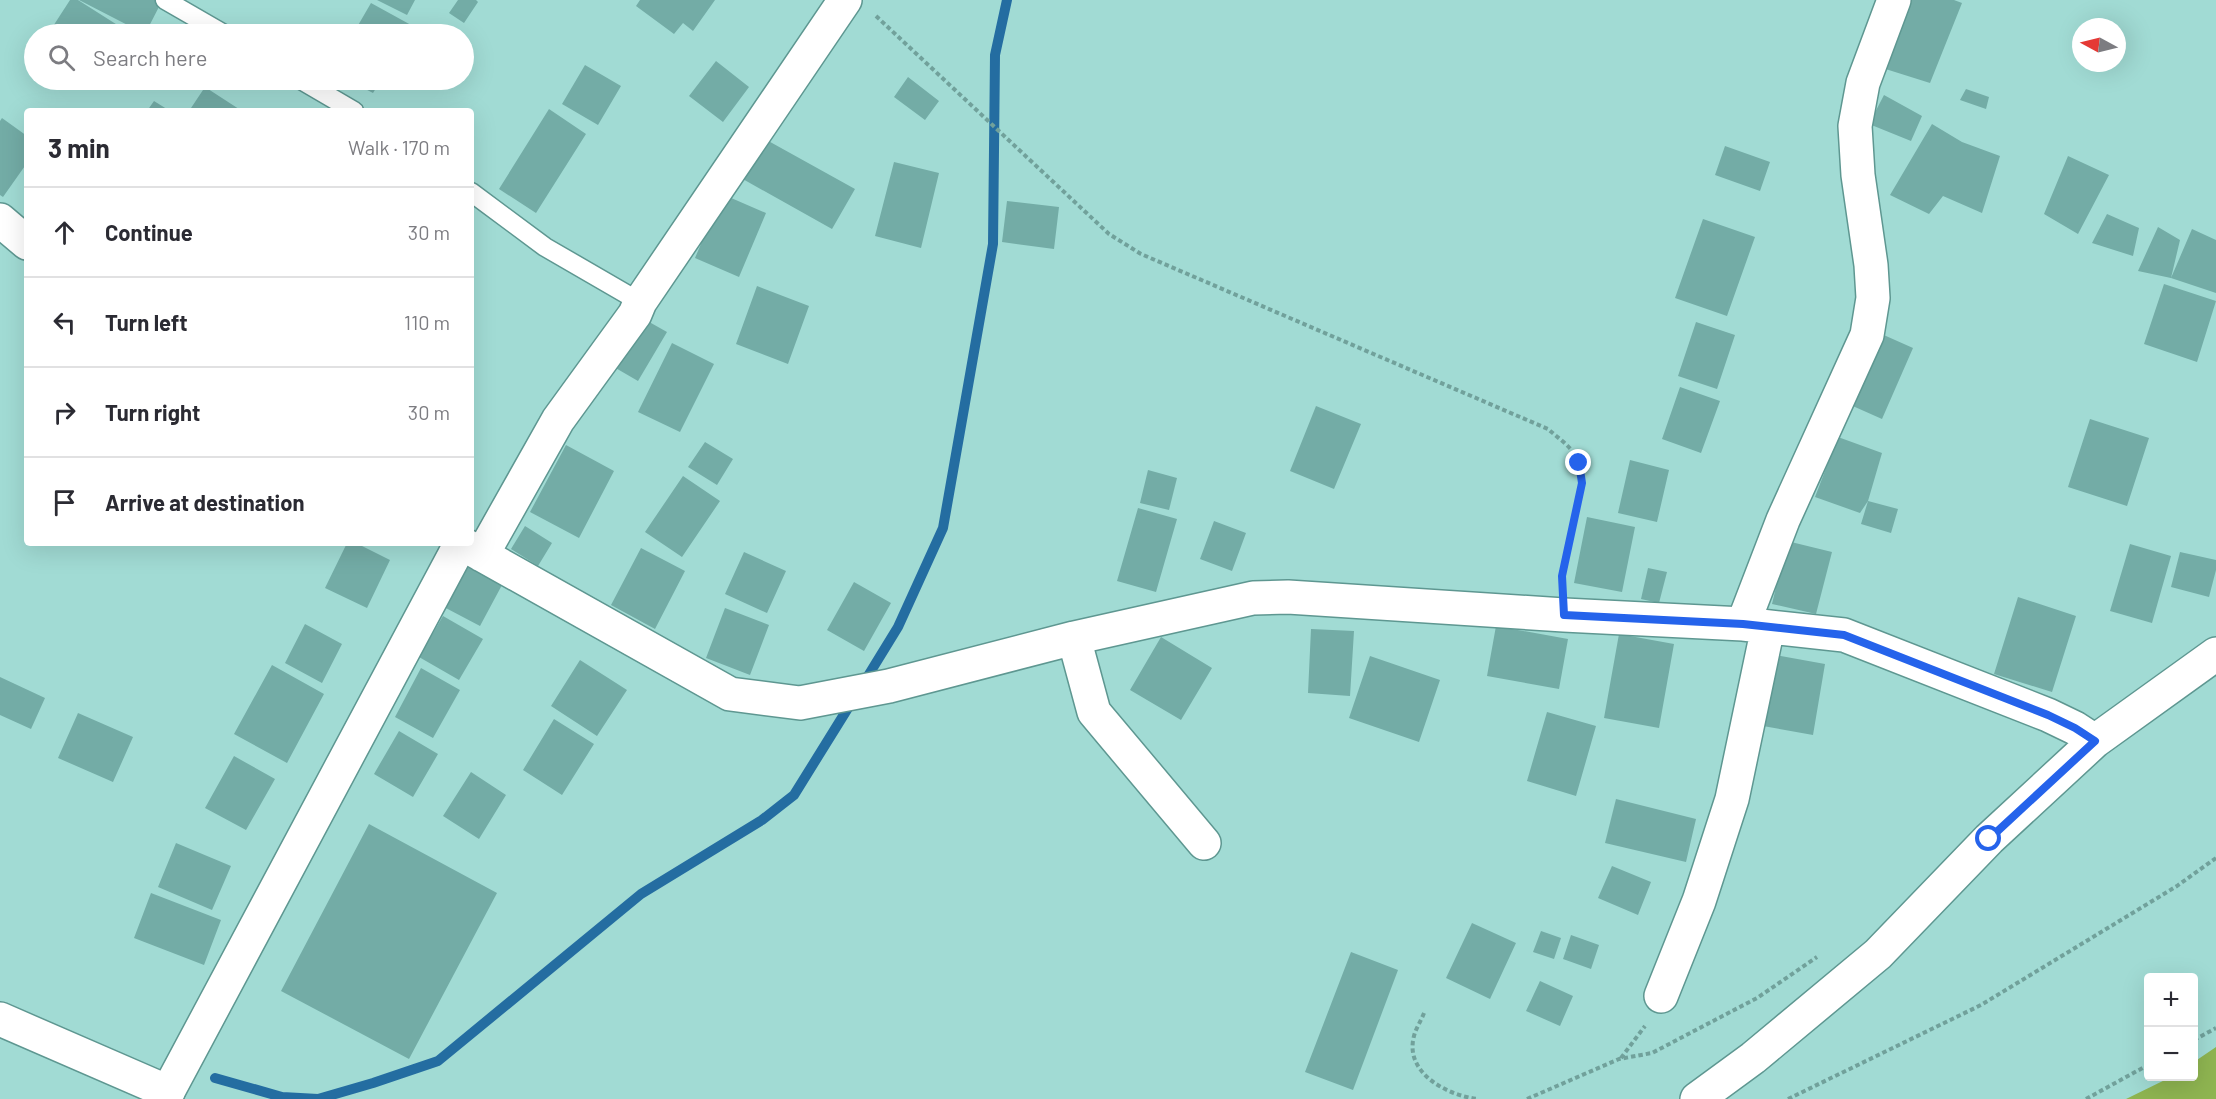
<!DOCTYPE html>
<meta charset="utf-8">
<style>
:root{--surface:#fff;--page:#f7f7f7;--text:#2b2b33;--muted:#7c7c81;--line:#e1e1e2}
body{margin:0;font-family:Barlow,sans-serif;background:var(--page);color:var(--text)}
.controls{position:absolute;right:18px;bottom:18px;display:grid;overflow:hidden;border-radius:6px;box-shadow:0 6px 24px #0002}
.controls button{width:54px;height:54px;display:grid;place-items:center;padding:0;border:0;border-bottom:2px solid var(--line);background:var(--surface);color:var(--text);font:30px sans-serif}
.compass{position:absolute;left:2072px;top:18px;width:54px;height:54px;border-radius:50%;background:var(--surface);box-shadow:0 6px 24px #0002;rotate:277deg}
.stop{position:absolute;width:18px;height:18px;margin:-14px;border:4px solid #2563eb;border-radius:50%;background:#fff}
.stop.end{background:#2563eb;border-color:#fff;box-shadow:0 2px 6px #0008}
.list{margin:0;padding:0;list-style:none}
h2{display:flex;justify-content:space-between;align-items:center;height:78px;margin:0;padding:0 24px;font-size:26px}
h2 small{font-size:20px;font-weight:400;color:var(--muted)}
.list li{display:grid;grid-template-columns:39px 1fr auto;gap:18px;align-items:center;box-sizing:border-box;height:90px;padding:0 24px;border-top:2px solid var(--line)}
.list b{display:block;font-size:22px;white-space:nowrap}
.list em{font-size:20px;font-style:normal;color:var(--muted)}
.icon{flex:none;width:33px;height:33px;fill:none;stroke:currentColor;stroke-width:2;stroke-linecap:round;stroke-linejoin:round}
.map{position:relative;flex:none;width:2216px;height:1099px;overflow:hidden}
.search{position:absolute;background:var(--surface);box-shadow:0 6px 24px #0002;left:24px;top:24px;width:450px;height:66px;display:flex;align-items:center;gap:15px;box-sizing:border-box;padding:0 21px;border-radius:33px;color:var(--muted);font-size:22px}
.panel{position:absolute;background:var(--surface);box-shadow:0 6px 24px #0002;left:24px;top:108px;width:450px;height:438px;border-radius:6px}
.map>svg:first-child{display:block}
.green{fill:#8fb551}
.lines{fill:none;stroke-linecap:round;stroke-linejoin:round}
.stream{stroke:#246da1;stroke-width:10}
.building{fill:#73aca6}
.service-casing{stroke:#5e9791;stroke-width:21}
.minor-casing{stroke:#5e9791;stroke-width:36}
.tertiary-casing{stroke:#5e9791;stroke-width:36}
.path{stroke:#71a19b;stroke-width:4;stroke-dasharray:4.5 3;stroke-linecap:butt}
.service{stroke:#fff;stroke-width:18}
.minor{stroke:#fff;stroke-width:33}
.tertiary{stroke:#fff;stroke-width:33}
.route{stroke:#2563eb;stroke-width:8}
</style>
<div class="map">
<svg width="2216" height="1099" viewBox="0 0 2216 1099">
<rect width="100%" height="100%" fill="#a1dbd4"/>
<!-- green -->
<path class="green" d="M2216,1047v52h-90l45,-22 23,-1v-14z"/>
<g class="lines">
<!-- stream -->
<path class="stream" d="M863,684l35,-57 45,-99 50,-284 2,-189 12,-55
M215,1078l67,19 36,2 55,-16 65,-22 203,-167 121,-74 32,-25 59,-95"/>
</g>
<!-- building -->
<path class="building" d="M70,0h8l41,26 -5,8h-66z
M79,0h82l1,1 -17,33z
M377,0h38l-8,15z
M458,0h18l2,2 -14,21 -15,-10z
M640,0h75l-22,31 -10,-8 -9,11 -38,-28z
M1902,0h52l8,3 -32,80 -54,-17z
M371,3l40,22 -5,9h-53z
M716,61l33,26 -26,35 -34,-26z
M585,65l36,21 -23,39 -36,-21z
M908,77l31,24 -14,19 -31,-23z
M64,80h21l-6,9z
M348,80h33l-8,13z
M205,87l37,24h-53z
M1966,89l23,8 -3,12 -26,-9z
M1884,95l38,21 -11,25 -42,-17z
M154,101l16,10h-23z
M549,109l37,25 -50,79 -37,-24z
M2,118l25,18v27l-24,34 -3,-2v-74z
M1932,124l30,18 38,14 -18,57 -39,-17 -14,18 -39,-19z
M763,138l92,51 -23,40 -91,-51z
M1725,146l45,16 -10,29 -45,-16z
M2068,156l41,19 -31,59 -34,-20z
M894,162l45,11 -18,75 -46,-12z
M722,194l44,19 -27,64 -44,-19z
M1007,201l52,6 -5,42 -52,-7z
M2107,214l32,14 -6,28 -41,-13z
M1703,219l52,18 -28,79 -52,-18z
M2158,227l22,13 -9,38 21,-49 24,11v53l-45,-15 -33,-7z
M2164,284l52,17 -19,61 -53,-18z
M757,286l52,20 -21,58 -52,-20z
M635,314l32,18 -29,49 -31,-18z
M1696,322l39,13 -18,54 -39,-13z
M1877,332l36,16 -31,71 -36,-16z
M672,343l42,21 -34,68 -42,-20z
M1680,387l40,14 -19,52 -39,-14z
M1316,406l45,18 -27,65 -44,-18z
M2090,419l59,19 -22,68 -59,-19z
M1838,437l44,16 -14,48 -8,12 -45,-16z
M705,442l28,17 -16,26 -29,-18z
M566,445l48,26 -35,67 -49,-26z
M1630,460l39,10 -12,52 -39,-9z
M1148,470l29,8 -8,32 -29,-7z
M683,476l37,25 -38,56 -37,-25z
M1868,501l30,8 -7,24 -30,-9z
M1138,508l39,11 -21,73 -39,-11z
M1587,517l48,10 -13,65 -48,-9z
M1214,521l32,12 -14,38 -32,-12z
M525,526l27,17 -14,23 -27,-17z
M1787,541l45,11 -16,62 -44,-10z
M347,543h9l34,17 -23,48 -42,-20z
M2130,544l41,12 -19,67 -42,-12z
M641,548l44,23 -30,58 -44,-24z
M744,552l42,19 -19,42 -42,-19z
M2180,552l36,8v10l-7,27 -38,-10z
M464,565l38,20 -22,41 -38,-20z
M1648,568l19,4 -8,31 -18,-4z
M854,582l37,21 -27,48 -37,-21z
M2018,597l58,19 -24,76 -58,-18z
M725,608l44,17 -19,50 -44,-17z
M443,616l40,23 -24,41 -40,-23z
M305,624l37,20 -20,39 -37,-20z
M1496,626l72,13 -9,50 -72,-13z
M1311,629l43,2 -4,65 -42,-3z
M1619,634l55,10 -15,84 -55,-10z
M1161,637l51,31 -31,52 -51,-30z
M1775,655l50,9 -12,71 -50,-9z
M1370,656l70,24 -21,62 -70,-24z
M580,660l47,30 -30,46 -46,-30z
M272,665l52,29 -37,69 -53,-29z
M421,668l39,22 -27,48 -38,-21z
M0,677l45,21 -14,31 -31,-14z
M1547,712l49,14 -20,70 -49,-15z
M78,713l55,24 -20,45 -55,-24z
M554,719l40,25 -32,51 -39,-25z
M399,731l39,23 -25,43 -39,-23z
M234,756l41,23 -29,51 -41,-22z
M471,772l35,23 -27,44 -36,-23z
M1616,799l80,20 -10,43 -81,-19z
M369,824l128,69 -88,166 -128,-68z
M176,843l55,23 -19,44 -54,-23z
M1612,866l39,16 -13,33 -40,-17z
M151,893l70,27 -17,45 -70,-27z
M1472,923l44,20 -26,56 -44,-21z
M1541,931l20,7 -7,21 -21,-7z
M1571,935l28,10 -8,24 -28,-10z
M1351,952l47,18 -45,120 -48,-18z
M1540,981l33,15 -13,30 -34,-15z"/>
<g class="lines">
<!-- service casing -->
<g class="service-casing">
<path id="service" d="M165,0l59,34
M301,80l53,31
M471,192l74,55 95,55"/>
</g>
<!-- minor casing -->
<g class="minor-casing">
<path id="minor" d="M0,220l27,23
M461,543l269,151 70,9 89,-17 185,-48 179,-40 35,-1 276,18 179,9 101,11 204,80 27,13 20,13
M482,555l76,-135 77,-106 5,-12 205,-302
M1743,624l40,-104 84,-185 6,-37 -2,-33 -13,-90 -3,-49 8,-43 31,-83
M1074,638l20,74 110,131
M1661,996l38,-95 33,-102 36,-172
M164,1099l297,-556
M1697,1099l56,-41 125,-104 111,-115 106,-98 121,-87"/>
</g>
<!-- tertiary casing -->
<g class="tertiary-casing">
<path id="tertiary" d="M0,1019l168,73"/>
</g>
<!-- path -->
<path class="path" d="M876,16l233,218 32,20 407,175c11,10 26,19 31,34 11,30 -18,85 -17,119
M1424,1013c-3,8 -8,15 -10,23 -10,37 33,59 63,63
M2194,1040l22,-12
M1621,1058l24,-32
M1527,1099l92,-40 33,-6 105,-55 60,-41
M1788,1099l193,-94 196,-119 39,-28
M2086,1099l62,-34"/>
<!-- service -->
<use href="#service" class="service"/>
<!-- minor -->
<use href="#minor" class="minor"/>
<!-- tertiary -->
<use href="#tertiary" class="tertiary"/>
</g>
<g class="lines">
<!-- route -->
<path class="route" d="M1579,463l3,20 -20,93 2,39 179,9 101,11 204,80 27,13 20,13 -106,98"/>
</g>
</svg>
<div class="controls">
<button>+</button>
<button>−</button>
</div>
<svg class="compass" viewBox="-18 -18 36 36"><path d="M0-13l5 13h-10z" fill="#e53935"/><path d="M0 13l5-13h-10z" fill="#7c7c81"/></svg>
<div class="stop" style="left:1989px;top:839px"></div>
<div class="stop end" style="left:1579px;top:463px"></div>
<div class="search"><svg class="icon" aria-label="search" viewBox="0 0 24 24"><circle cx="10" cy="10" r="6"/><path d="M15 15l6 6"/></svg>Search here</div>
<section class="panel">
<h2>3 min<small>Walk · 170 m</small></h2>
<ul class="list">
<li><svg class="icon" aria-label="ahead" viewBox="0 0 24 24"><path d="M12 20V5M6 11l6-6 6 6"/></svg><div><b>Continue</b></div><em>30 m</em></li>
<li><svg class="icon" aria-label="left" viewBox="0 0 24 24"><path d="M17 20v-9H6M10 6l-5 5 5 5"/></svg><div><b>Turn left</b></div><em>110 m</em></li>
<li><svg class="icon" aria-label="right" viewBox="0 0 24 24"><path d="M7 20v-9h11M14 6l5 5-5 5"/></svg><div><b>Turn right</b></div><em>30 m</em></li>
<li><svg class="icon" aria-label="arrive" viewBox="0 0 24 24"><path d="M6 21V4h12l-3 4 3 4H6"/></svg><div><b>Arrive at destination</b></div></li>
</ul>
</section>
</div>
